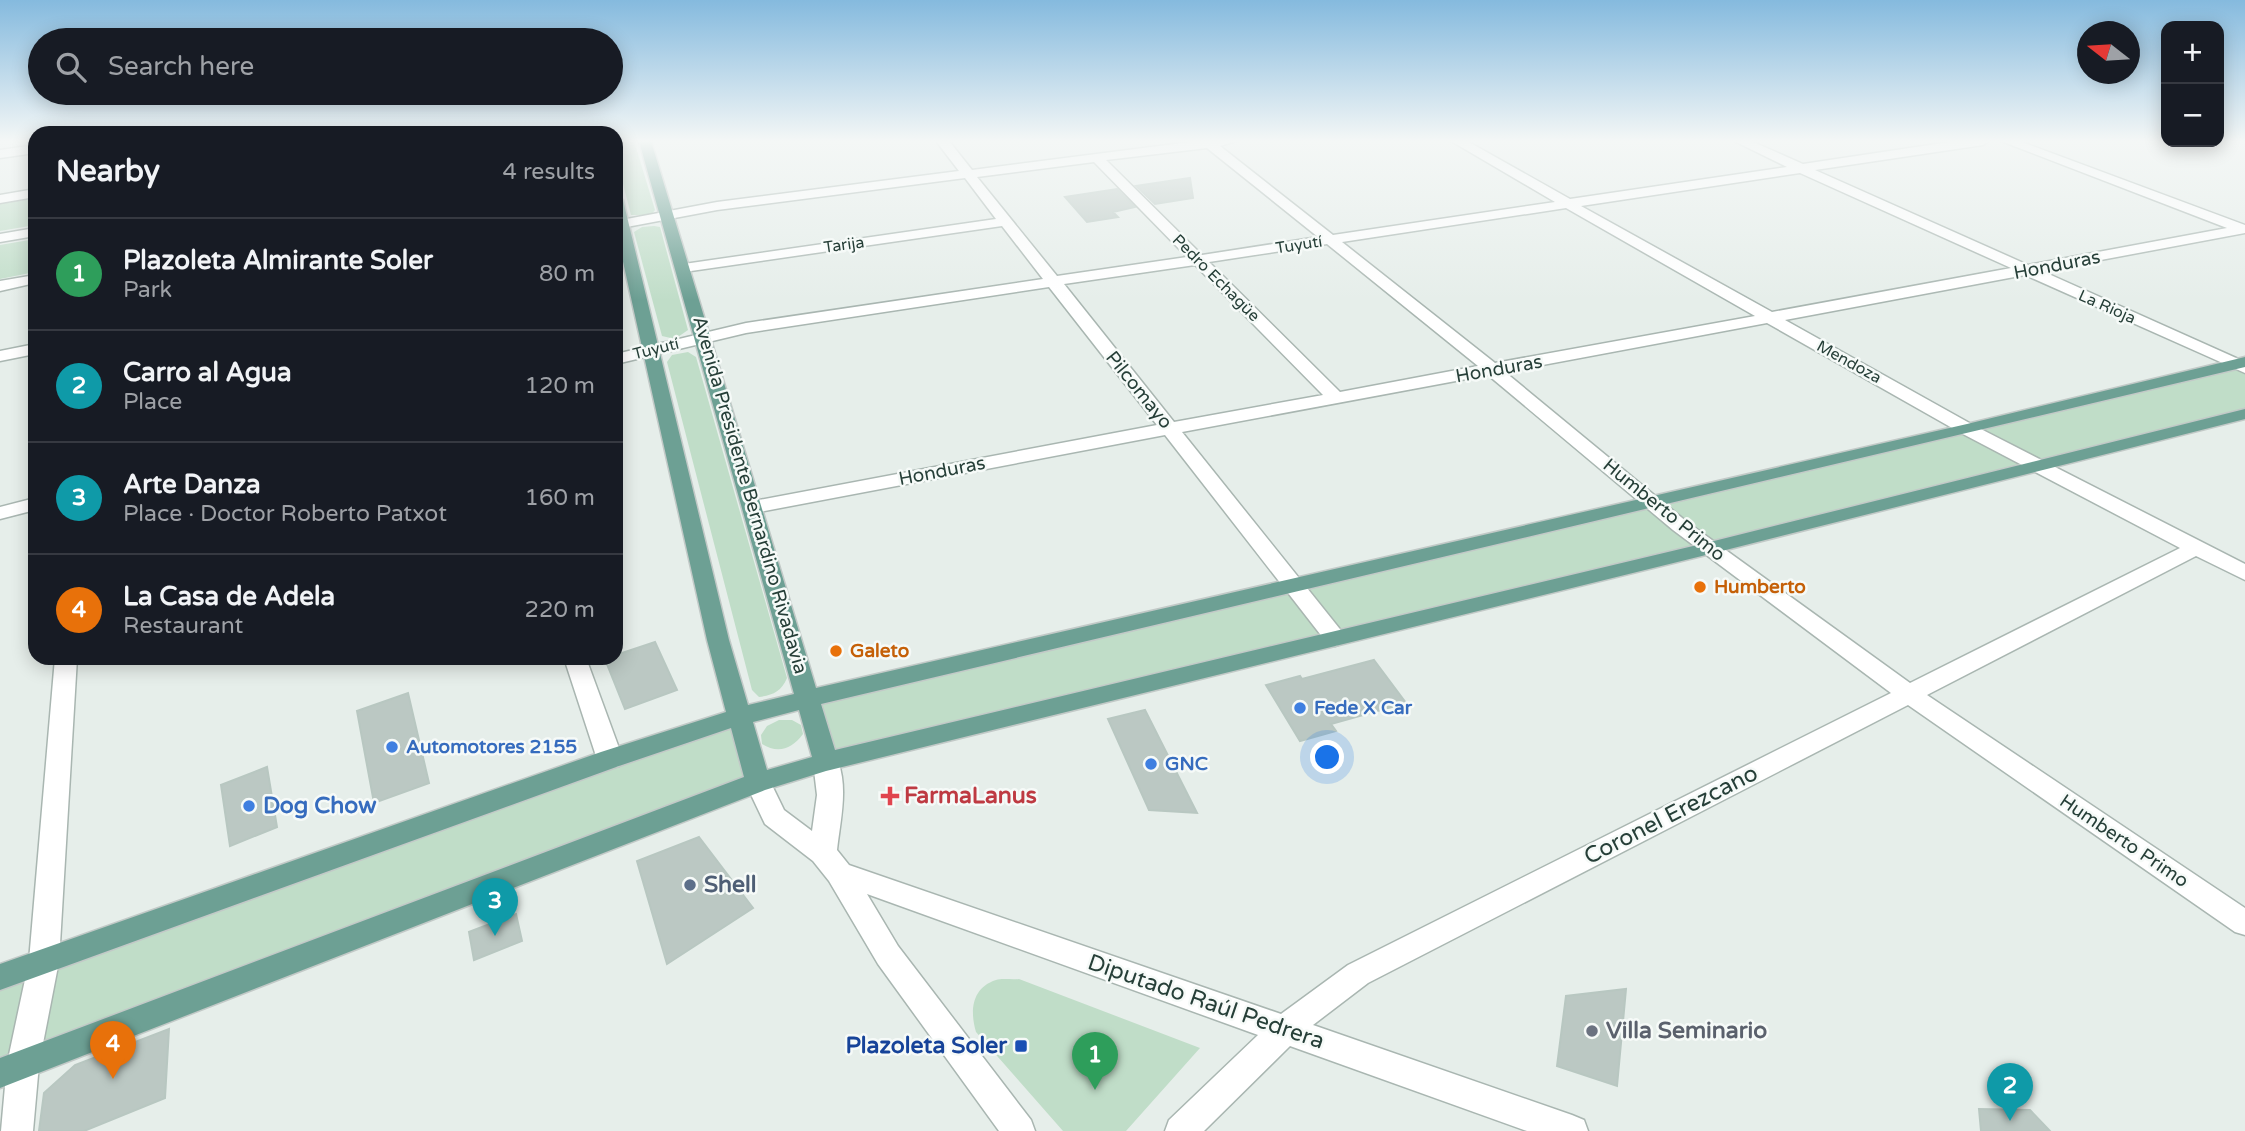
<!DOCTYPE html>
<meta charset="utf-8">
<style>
:root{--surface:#171b24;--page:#242831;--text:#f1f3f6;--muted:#9ea1a6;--line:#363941;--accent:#e88a69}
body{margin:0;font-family:"Varela Round",sans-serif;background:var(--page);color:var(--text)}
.controls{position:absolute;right:21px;top:21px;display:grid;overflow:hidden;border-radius:14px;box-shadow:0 4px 18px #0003}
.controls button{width:63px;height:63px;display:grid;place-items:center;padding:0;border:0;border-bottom:2px solid var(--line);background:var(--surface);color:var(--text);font:35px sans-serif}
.compass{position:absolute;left:2077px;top:21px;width:63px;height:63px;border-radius:50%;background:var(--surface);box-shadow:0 4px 18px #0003;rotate:287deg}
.you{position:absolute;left:1328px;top:758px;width:24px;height:24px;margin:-18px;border:5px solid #fff;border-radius:50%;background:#1a73e8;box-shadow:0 0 0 10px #1a73e833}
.badge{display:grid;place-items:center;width:46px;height:46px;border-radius:50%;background:var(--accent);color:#fff;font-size:23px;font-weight:700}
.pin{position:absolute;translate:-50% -58px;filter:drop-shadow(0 2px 4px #0008)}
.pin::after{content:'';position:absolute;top:37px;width:24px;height:21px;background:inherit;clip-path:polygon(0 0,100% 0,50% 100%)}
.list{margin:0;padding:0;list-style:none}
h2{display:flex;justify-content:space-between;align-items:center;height:91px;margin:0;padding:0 28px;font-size:30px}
h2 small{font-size:23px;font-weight:400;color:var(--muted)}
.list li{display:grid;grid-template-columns:46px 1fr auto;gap:21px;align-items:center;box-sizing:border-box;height:112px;padding:0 28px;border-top:2px solid var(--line)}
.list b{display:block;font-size:26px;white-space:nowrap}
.list p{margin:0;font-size:23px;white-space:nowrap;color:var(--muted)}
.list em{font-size:23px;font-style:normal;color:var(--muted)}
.icon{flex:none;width:38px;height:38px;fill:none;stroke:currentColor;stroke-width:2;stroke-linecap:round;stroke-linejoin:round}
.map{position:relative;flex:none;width:2245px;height:1131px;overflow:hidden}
.search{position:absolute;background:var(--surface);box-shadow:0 4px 18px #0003;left:28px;top:28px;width:595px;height:77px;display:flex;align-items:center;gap:18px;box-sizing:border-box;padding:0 24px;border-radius:38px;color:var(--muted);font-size:26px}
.panel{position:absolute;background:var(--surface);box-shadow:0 4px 18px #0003;left:28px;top:126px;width:595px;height:539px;border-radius:21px}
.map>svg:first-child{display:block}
.green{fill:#c0ddc8}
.building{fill:#bbc8c3;stroke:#b8c7c1;stroke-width:2}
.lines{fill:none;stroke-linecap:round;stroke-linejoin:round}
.minor-casing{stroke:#a9b6b1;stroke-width:3}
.major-casing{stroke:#c2c9c7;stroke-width:3}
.minor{fill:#fff;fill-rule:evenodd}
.major{fill:#6da094;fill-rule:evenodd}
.food-dot{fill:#e8710a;stroke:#f6faf8;stroke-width:2.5}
.shop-dot{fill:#3f7fe0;stroke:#f6faf8;stroke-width:2.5}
.health-dot{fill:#e0444e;stroke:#f6faf8;stroke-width:2.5}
.service-dot{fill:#5c6f8a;stroke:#f6faf8;stroke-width:2.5}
.worship-dot{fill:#6b7280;stroke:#f6faf8;stroke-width:2.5}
.transit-dot{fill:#1a4fb4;stroke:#f6faf8;stroke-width:2.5}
.labels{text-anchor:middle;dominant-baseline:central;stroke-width:5;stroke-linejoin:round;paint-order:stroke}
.far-street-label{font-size:16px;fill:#263f38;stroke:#f6faf8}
.street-label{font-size:19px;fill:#263f38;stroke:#f6faf8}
.food-label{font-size:19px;font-weight:bold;fill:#c56008;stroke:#f6faf8;text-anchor:start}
.shop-label{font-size:19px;font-weight:bold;fill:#366cbe;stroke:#f6faf8;text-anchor:start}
.near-health-label{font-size:23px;font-weight:bold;fill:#be3a42;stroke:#f6faf8;text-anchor:start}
.near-shop-label{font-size:23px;font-weight:bold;fill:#366cbe;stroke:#f6faf8;text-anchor:start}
.near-street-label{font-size:23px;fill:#263f38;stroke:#f6faf8}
.near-service-label{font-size:23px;font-weight:bold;fill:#4e5e75;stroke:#f6faf8;text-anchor:start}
.near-worship-label{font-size:23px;font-weight:bold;fill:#5b616d;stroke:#f6faf8;text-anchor:start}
.near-transit-label{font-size:23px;font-weight:bold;fill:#164399;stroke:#f6faf8;text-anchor:end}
</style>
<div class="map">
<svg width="2245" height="1131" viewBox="0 0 2245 1131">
<rect width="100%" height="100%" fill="#e6eeea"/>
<!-- green -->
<path class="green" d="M616,141h18l21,69 -4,5h-20l-15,-59z
M35,198v27l-35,6v-27z
M654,226l6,1 28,103 -13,9 -13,-3 -28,-104 8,-5z
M35,239v33l-35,7v-34z
M688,352l8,5 91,321c-6,14 -14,17 -28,19l-7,-7 -85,-328 5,-7z
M2245,362v52l-1419,348 -17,-64z
M737,717l21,65 -758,291v-96z
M779,720h13l9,5 2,9c-11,15 -25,20 -41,10l-1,-9 6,-9z
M1019,979l181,69 -74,83h-63l-87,-99c-6,-20 -5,-44 20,-52 6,-2 16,0 23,-1z"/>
<!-- building -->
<path class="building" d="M1190,178l3,20 -38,6 -19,-18z
M1117,189l18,18 -22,5 5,5 -31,5 -22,-25z
M655,642l22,48 -52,19 -20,-50 11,-1v-3z
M1374,660l32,43 -75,21 5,7 -36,10 -34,-56 34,-9 2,3z
M408,693l21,90 -55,20 -17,-92z
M1145,710l52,103 -48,-3 -41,-91z
M267,767l10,60 -47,19 -9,-61z
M699,837l54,71 -86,56 -30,-103z
M516,914l6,27 -48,19 -5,-28z
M1626,989l-9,97 -60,-20 9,-70z
M169,1029l-4,69 -81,33h-45l5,-38 31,-28z
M1979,1109l51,1 20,21h-69z"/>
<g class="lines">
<!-- minor casing -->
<g class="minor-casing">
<path id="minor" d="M936,141h13l23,29 226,-29h38l-16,5 113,89 222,-33 -104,-61h16l103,58 217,-32 -53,-26h17l52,23 153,-23h33l-6,4 -168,25 213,95 199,-37 -226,-87h18l226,84v8l-203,38 203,91v11l-220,-98 -240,45 188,105 272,139v16l-49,-24 -269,139 318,213v27l-10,-3 -327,-227 -540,278 -55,42 259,90 12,5 4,11h-61l-237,-85 -86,85h-39l4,-11 89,-85 -391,-141 31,52 133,174 4,11h-36l-121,-167 -49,-83 -16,-20 -48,-37 -20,-42 4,-7 9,-3 9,3 17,35 28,21 5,-36 -4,-33 4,-7 9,-2 9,2c15,28 5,66 2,95l12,15 432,149 67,-49 543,-272 -218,-163 -185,-155 -306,57 161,201 3,5 -3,5 -8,3 -8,-3 -162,-208 -411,78 -7,-2 -3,-4 3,-4 7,-2 403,-76 -108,-138 -303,46 -130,31v-10l130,-31 297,-44 -41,-53 -318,46 -7,-4 7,-4 312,-45 -31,-41 -248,32 -101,19v-8l101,-19 242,-31zM1207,148l111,89 -116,18 -96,-95zM1094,162l93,95 -130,19 -80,-99zM1800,173l211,95 -239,44 -191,-106zM1566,208l189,108 -260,47 -153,-121zM1327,244l151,122 -138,26 -131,-130zM1195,265l128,130 -149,27 -110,-138zM1767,323l194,110 219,115 -270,135 -223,-161 -182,-150z
M35,145v8l-35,5v-8z
M35,189v8l-35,6v-8z
M35,228v8l-35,6v-8z
M35,275v8l-35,8v-10z
M35,344v10l-35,7v-10z
M35,498v12l-35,9v-12z
M55,658h22l-18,303 -20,103 -6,67h-32l6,-67 22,-103z
M564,658h22l37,101 -4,7 -9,2 -9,-2 -4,-7z"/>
</g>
<!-- major casing -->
<g class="major-casing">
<path id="major" d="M639,141h12l165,547 1151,-264 278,-67v10l-1424,337 14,46 875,-208 535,-133v10l-535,135 -884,217 -61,19 -765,298v-30l744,-281 -13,-49 -112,38 -619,224v-26l601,-212 125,-40 -19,-72 -91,-410v-34l7,4 106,440 19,65 46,-11zM799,710l13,47 -45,13 -14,-48z"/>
</g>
<!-- minor -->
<use href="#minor" class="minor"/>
<!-- major -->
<use href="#major" class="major"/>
</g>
<!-- sky -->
<linearGradient id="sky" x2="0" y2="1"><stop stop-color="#85bade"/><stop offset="0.47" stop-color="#f4f7f6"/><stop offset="1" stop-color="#f4f7f6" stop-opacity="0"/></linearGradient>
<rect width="2245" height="300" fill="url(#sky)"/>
<!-- markers -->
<g class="food-dot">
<circle cx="1700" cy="587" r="7"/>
<circle cx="836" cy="651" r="7"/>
</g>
<g class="shop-dot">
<circle cx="1300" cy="708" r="7"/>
<circle cx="392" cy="747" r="7"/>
<circle cx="1151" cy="764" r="7"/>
<circle cx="249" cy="806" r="7"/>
</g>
<path class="health-dot" d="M886.5 785.5h7v7h7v7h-7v7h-7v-7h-7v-7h7z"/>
<circle class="service-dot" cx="690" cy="885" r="7"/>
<circle class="worship-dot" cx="1592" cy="1031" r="7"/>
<rect class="transit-dot" x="1014" y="1039" width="14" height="14" rx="3.5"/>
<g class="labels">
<!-- far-street labels -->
<g class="far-street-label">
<text transform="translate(844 245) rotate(-8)">Tarija</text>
<text transform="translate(1299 245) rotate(-9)">Tuyutí</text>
<text transform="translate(1216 278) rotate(45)">Pedro Echagüe</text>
<text transform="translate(2107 307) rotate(24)">La Rioja</text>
<text transform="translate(656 349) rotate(-14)">Tuyutí</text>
<text transform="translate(1849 362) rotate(29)">Mendoza</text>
</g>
<!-- street labels -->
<g class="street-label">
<text transform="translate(2057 265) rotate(-11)">Honduras</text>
<text transform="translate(1499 369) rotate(-10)">Honduras</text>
<text transform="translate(1139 390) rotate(51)">Pilcomayo</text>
<text transform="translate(942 471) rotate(-11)">Honduras</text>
<text transform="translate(750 495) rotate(74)">Avenida Presidente Bernardino Rivadavia</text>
<text transform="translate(1664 510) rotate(39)">Humberto Primo</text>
<text transform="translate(2124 841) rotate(34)">Humberto Primo</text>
</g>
<!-- food labels -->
<g class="food-label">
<text x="1714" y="587">Humberto</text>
<text x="850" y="651">Galeto</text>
</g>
<!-- shop labels -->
<g class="shop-label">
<text x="1314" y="708">Fede X Car</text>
<text x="406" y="747">Automotores 2155</text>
<text x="1165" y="764">GNC</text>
</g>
<!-- near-health labels -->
<g class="near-health-label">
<text x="904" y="796">FarmaLanus</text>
</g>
<!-- near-shop labels -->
<g class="near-shop-label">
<text x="263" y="806">Dog Chow</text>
</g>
<!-- near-street labels -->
<g class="near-street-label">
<text transform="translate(1671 815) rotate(-27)">Coronel Erezcano</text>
<text transform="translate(1206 1002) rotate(19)">Diputado Raúl Pedrera</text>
</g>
<!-- near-service labels -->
<g class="near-service-label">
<text x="704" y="885">Shell</text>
</g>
<!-- near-worship labels -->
<g class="near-worship-label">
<text x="1606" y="1031">Villa Seminario</text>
</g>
<!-- near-transit labels -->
<g class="near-transit-label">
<text x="1007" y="1046">Plazoleta Soler</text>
</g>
</g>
</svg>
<div class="controls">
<button>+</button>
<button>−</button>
</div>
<svg class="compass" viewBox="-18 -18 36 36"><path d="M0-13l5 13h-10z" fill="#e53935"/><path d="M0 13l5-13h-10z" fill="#9ea1a6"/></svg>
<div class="you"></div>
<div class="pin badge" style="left:1095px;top:1090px;background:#2e9e5b">1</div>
<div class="pin badge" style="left:2010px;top:1121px;background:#0f9aa8">2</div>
<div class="pin badge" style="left:495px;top:936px;background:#0f9aa8">3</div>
<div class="pin badge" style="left:113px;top:1079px;background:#e8710a">4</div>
<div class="search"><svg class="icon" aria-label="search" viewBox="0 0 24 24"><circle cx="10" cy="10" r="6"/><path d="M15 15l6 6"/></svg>Search here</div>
<section class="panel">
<h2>Nearby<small>4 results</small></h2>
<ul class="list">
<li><span class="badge" style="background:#2e9e5b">1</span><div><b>Plazoleta Almirante Soler</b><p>Park</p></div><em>80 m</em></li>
<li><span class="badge" style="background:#0f9aa8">2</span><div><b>Carro al Agua</b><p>Place</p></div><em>120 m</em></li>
<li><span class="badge" style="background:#0f9aa8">3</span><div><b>Arte Danza</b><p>Place · Doctor Roberto Patxot</p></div><em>160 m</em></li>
<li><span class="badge" style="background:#e8710a">4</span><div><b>La Casa de Adela</b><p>Restaurant</p></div><em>220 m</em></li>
</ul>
</section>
</div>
